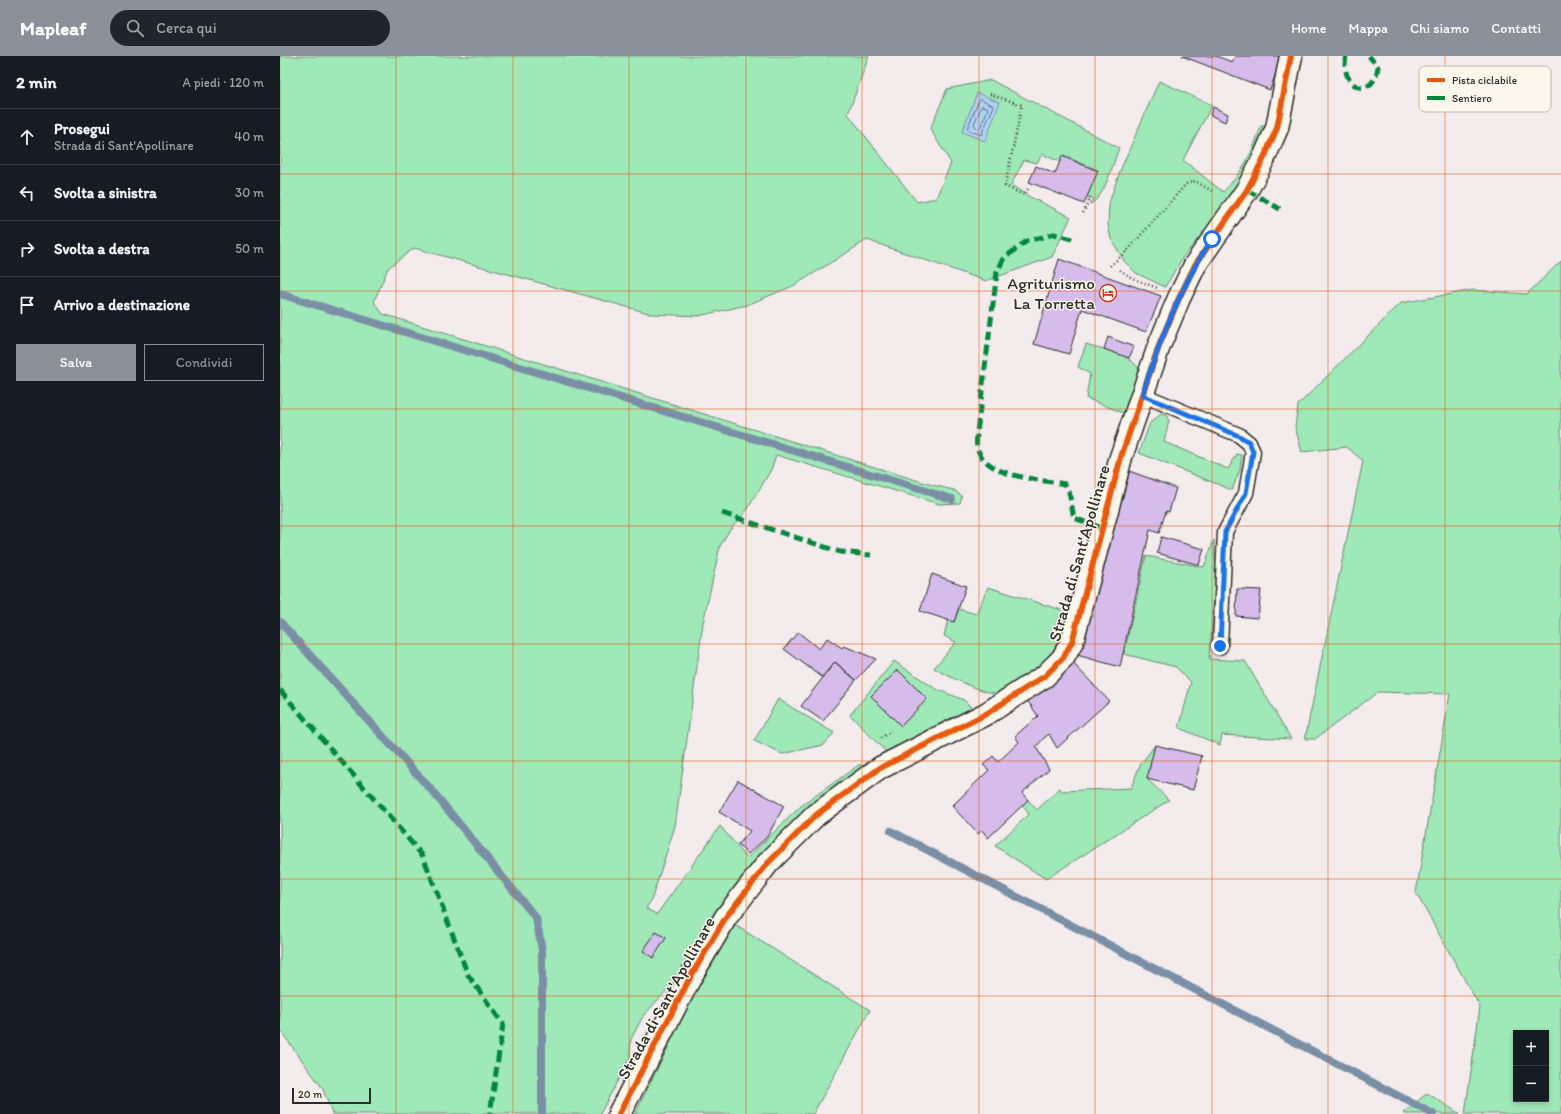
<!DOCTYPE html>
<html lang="it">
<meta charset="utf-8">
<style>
:root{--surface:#171b24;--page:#20242c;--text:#f1f3f6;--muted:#9ea1a6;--line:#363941;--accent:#8c9099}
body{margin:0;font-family:Itim,sans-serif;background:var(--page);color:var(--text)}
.controls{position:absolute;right:12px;bottom:12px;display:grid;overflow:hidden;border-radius:0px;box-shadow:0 2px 6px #0003}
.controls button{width:36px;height:36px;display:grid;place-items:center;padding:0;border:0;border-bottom:1px solid var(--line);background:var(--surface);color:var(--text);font:20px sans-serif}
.scale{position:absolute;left:12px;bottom:10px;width:79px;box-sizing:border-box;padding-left:4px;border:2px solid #2b2b2b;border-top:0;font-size:11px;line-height:14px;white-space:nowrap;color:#2b2b2b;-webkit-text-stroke:3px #fbf7ec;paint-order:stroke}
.stop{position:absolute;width:12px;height:12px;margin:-9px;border:3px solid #1a73e8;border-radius:50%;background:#fff}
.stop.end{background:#1a73e8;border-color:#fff;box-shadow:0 1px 4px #0008}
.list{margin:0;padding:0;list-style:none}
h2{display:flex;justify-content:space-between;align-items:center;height:52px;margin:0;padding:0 16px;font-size:17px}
h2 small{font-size:13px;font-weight:400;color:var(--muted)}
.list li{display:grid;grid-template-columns:26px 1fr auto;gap:12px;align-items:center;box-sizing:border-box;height:56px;padding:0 16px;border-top:1px solid var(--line)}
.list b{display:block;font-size:15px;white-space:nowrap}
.list p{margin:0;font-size:13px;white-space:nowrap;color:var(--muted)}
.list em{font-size:13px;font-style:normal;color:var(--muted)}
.actions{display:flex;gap:8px;padding:12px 16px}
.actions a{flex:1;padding:9px 0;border:1px solid var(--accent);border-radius:0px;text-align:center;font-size:14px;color:var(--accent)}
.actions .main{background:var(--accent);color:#fff}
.icon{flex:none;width:22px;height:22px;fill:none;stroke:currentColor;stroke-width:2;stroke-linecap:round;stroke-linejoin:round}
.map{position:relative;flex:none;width:1281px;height:1058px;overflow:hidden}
header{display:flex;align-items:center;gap:24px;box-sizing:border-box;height:56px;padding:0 20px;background:var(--accent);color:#fff}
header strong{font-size:19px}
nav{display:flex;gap:22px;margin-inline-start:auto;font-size:14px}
.search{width:280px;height:36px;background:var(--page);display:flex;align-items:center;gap:10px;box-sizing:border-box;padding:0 14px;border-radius:22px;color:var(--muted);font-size:15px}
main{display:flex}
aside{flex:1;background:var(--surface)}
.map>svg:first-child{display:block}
.green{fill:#9fe8b7;stroke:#658a71;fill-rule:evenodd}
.water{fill:#aed2f7;stroke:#7a8fa5}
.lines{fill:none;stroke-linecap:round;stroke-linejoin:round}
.shore{stroke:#5f6e7d;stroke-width:1}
.stream{stroke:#7a8fa5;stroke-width:8}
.building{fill:#d5bceb;stroke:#2b2b2b}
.lane-casing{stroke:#2b2b2b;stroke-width:17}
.secondary-casing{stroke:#2b2b2b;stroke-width:25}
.path{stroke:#2b2b2b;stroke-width:2.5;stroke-dasharray:1 3;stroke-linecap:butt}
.lane{stroke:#fbf7ec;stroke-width:14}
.secondary{stroke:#fbf7ec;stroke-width:22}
.quiet{stroke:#00873e;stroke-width:5;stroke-dasharray:10 5;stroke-linecap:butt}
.cycleway-casing{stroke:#fbf7ec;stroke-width:8}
.cycleway{stroke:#e8590c;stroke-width:6}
.route{stroke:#1a73e8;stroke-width:5}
.grid{fill:none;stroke:#e8590c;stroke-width:1;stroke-opacity:0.55}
.labels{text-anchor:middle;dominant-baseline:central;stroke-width:3;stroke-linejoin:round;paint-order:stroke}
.poi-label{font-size:17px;fill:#2b2b2b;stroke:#fbf7ec;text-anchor:end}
.street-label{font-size:17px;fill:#2b2b2b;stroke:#fbf7ec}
.key{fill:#fbf7ec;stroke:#bdbab2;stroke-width:1}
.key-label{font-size:11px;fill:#2b2b2b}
</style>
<header>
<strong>Mapleaf</strong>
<div class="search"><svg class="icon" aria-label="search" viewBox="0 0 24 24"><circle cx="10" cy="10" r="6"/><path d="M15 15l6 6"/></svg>Cerca qui</div>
<nav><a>Home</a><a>Mappa</a><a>Chi siamo</a><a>Contatti</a></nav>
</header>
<main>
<aside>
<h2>2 min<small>A piedi · 120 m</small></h2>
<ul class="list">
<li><svg class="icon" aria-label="ahead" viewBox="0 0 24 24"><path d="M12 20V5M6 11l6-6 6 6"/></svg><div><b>Prosegui</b><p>Strada di Sant'Apollinare</p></div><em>40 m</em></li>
<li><svg class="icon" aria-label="left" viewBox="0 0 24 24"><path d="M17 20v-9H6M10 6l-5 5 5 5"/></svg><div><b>Svolta a sinistra</b></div><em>30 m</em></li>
<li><svg class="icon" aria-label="right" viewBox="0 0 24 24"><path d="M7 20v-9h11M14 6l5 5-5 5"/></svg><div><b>Svolta a destra</b></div><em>50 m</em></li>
<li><svg class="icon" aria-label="arrive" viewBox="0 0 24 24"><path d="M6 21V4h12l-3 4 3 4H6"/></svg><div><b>Arrivo a destinazione</b></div></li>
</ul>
<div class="actions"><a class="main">Salva</a><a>Condividi</a></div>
</aside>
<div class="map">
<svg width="1281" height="1058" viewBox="0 0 1281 1058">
<rect width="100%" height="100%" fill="#f3ebec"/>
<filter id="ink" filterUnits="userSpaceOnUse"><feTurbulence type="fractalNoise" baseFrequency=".025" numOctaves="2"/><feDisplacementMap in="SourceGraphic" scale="8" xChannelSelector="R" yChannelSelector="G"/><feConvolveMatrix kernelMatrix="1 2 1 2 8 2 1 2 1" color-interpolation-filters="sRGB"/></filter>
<g filter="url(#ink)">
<!-- green -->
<path class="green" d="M0,0h589l-21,58 69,88 19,-4 15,-35 -21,-34 17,-40 44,-9 128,68c-6,15 -14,50 -29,56l3,-6 -6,-2 11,-26 -35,-14 -3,6 -18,-8 -5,9 -13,-3 -13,25 17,11 43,21 -19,40 -66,24 -119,-41 -72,45 -48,20 -49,11 -46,-2 -238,-66 -26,20 -14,34 9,12 549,171 22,5 8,6 -2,7 -21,1 -163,-49 -5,15 -24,40 -17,19 -10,17 -17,77 -28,203 -24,75 -5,7 11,6 63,-88 27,32 54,-52 59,-42 3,5 -58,42 -43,42 -44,59 -48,75 -27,29 -12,23 -1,18 -30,57h-268l-9,-25 -43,-59z
M879,25l53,24 -29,55 40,32c19,-19 30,-40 38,-66h4l-8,24 -38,64 -36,43 -18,30 -29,-14 -11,-11 -14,-23 -3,-14 1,-22 11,-32z
M1281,205v853h-96l15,-107 -64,-114 34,-199 -72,-2 -63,47h-10l58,-278 -16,-14 -45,5 -7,-25 3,-22 103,-102 72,-13 54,4zM1236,977h30v66h-30z
M806,288c18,6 45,9 54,27l-12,44 -42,-17 4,-24 -12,-7z
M881,358l5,1 3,6 -5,21 64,27 9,-15 5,1 -2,15 -8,20 -93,-37 11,-30z
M934,484l2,33 -7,86 36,2 46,78 -69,-4 -2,10 -41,-17 12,-46 -15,-15 -52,-13 22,-98 58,11z
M708,531l80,25c-4,12 -7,24 -13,35 -9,16 -40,45 -59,46 -11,1 -51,-18 -62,-25l22,-26 -12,-6 4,-16 6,2 5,-13 17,5z
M614,605l42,28 28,11 9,9 -86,44 -37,-38z
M498,643l56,34 -10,12 -42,9 -28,-13z
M875,689l-8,34 22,21 -123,79 -51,-33 34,-32 -7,-9 6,-5 9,10 23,-22 1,3 70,-3 9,-23z
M455,869l135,85 -57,104h-178l71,-144z
M1147,1037l33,21h-55l-1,-1z"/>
<!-- water -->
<path class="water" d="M697,37l23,9 -15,39 -23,-9z"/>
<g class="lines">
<!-- shore -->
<path class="shore" d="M701,43l13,7 -13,29 -14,-6 12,-29z
M702,50l5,1 1,2 -8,19 -2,1 -4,-4z"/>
<!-- stream -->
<path class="stream" d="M0,238l672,205
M0,566l154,171 102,125 6,32v164
M611,775l542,283"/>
</g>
<!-- building -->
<path class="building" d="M902,0h34l16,6 3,-6h47l-12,34z
M933,51l15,7 -3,8 -15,-7z
M782,100l36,15 -14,33 -55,-22 7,-16 19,8z
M779,203l102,37 -15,36 -64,-23 -13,45 -35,-10z
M828,281l26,10 -5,11 -25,-9z
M849,415l47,17 -7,24 -3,-1 -7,22 -9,-3 -30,137 -43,-12z
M881,481l43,12 -5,16 -42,-12z
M652,518l34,12 -12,36 -34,-11z
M957,533l24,1 -3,28 -22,-2z
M518,576l21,17 8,-11 15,10 2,-2 32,13 -20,21 -21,-18 -13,15 -38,-28z
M791,605l38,40 -52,47 -8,-14 -6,5 -7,8 13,22 -27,24 6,7 -40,38 -6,-8 -4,4 -26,-28 37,-36 -6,-5 10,-9 5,6 21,-20 -4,-6 23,-20 -11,-16z
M555,606l21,18 -33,41 -22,-15z
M618,614l29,29 -26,27 -30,-30z
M875,689l47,11 -9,34 -46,-11z
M458,724l46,26 -17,31 -19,17 -10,-9 12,-14 -31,-19z
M376,876l10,6 -13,20 -10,-7z"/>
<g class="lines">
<!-- lane casing -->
<g class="lane-casing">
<path id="lane" d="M863,339l96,40 10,8 4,9 -7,41 -21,39 -5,114"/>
</g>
<!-- secondary casing -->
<g class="secondary-casing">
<path id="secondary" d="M339,1058l72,-138 35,-59 42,-54 48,-48 64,-47 106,-54 59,-38 18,-18 9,-16 49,-185 38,-111 20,-48 16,-33 52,-75 17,-32 13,-30 14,-72"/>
</g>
<!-- path -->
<path class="path" d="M710,38l32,11 -17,81 19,9 4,-6
M803,157l7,-14 -3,-2
M830,210l17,-15 59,-67 9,-3 19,11
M840,214l12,8 25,10
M601,682l10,-7"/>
<!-- lane -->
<use href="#lane" class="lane"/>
<!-- secondary -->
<use href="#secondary" class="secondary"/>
<!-- quiet -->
<path class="quiet" d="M1066,0c-7,32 27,46 32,11l-9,-11
M967,134l33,19
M792,183l-18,-5 -27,7 -23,17 -7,14 -20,160c0,4 -1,11 0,15 8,31 62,32 88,37l4,8 5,26 28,10
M442,457l118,39 31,3
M0,634l143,166 45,119 35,49 -13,90"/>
<!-- cycleway casing -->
<g class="cycleway-casing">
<path id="cycleway" d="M339,1058l72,-138 35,-59 42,-54 48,-48 64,-47 106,-54 59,-38 18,-18 9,-16 49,-185 38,-111 20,-48 16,-33 52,-75 17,-32 13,-30 14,-72"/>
</g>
<!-- cycleway -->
<use href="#cycleway" class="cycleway"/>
</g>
</g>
<g class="lines" filter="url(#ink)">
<!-- route -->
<path class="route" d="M932,183c-32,48 -52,102 -70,156l97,41 10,6 4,10 -7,41 -21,39 -5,114"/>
</g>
<!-- grid -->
<path class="grid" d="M116,0v1058M233,0v1058M349,0v1058M466,0v1058M582,0v1058M699,0v1058M815,0v1058M932,0v1058M1048,0v1058M1165,0v1058M0,118h1281M0,235h1281M0,353h1281M0,470h1281M0,588h1281M0,705h1281M0,823h1281M0,940h1281"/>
<!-- icons -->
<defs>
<g id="hotel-ring" transform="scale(0.9)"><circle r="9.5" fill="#fbf7ec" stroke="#c8321e" stroke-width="1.5"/><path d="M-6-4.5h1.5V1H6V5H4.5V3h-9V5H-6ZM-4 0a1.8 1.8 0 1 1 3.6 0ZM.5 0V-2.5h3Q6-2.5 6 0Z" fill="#c8321e"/></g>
</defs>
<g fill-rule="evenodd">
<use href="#hotel-ring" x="828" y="237"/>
</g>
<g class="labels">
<!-- poi labels -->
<g class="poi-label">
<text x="815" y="227">Agriturismo<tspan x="815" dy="20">La Torretta</tspan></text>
</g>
<!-- street labels -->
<g class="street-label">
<text transform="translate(799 497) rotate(-74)">Strada di Sant'Apollinare</text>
<text transform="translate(386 942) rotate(-61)">Strada di Sant'Apollinare</text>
</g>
</g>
<!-- legend -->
<rect x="1139" y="10" width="132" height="46" rx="6" class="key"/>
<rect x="1147" y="22" width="18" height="4" fill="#e8590c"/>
<rect x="1147" y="40" width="18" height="4" fill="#00873e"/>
<g class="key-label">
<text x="1172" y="28">Pista ciclabile</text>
<text x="1172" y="46">Sentiero</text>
</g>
</svg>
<div class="controls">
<button>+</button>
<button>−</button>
</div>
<div class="scale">20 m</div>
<div class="stop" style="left:932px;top:183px"></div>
<div class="stop end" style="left:940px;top:590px"></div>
</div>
</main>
